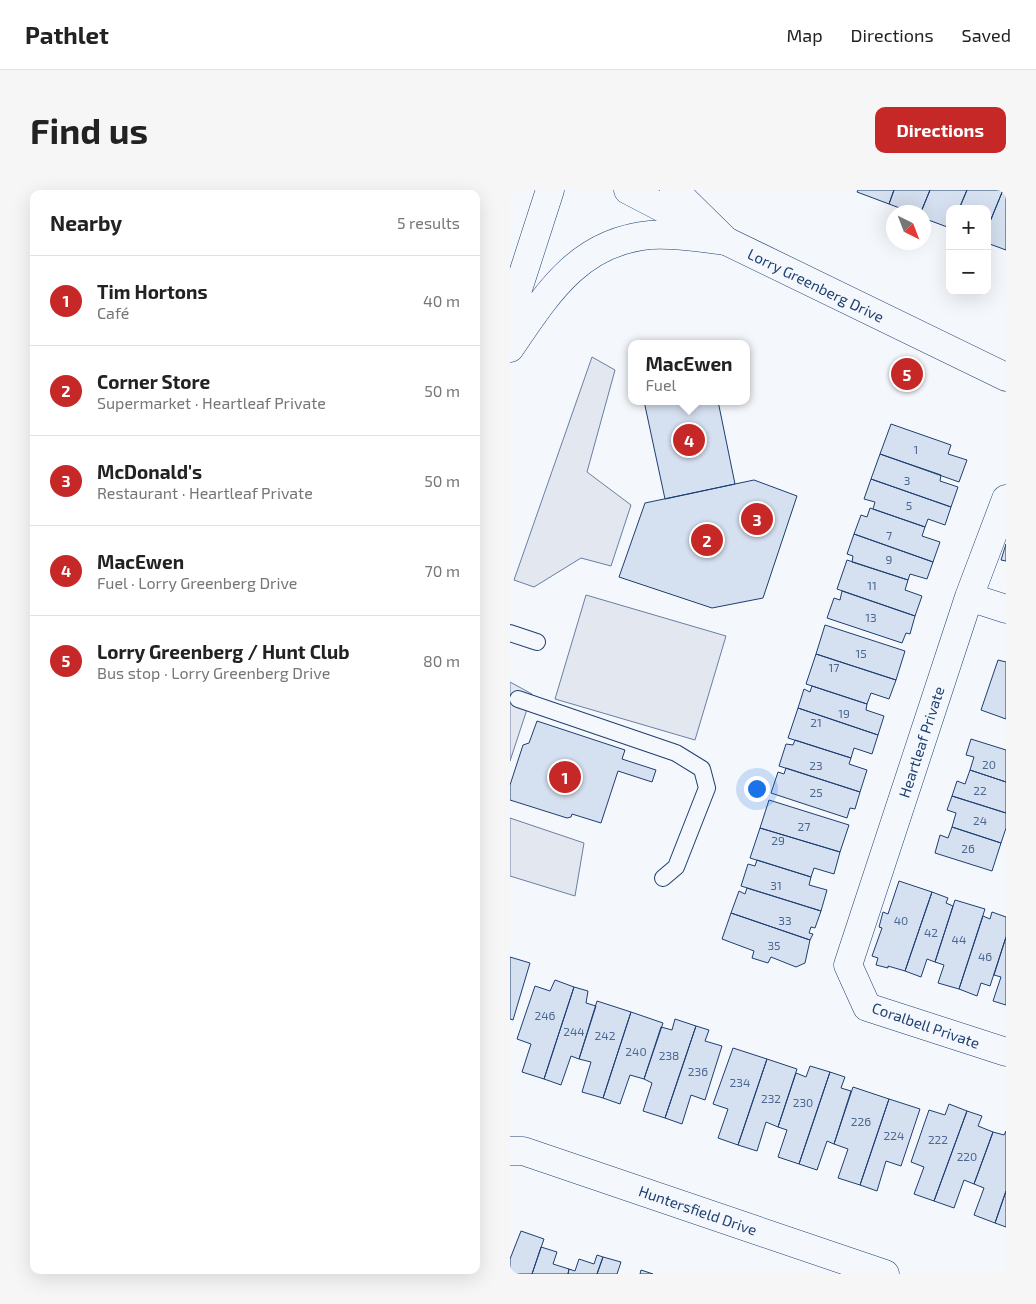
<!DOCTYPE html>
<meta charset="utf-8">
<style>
:root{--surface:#fff;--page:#f6f6f6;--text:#222;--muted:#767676;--line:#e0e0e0;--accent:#c62828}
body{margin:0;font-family:"Exo 2",sans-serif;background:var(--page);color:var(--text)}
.controls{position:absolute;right:15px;top:15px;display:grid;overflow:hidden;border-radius:10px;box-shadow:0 5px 20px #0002}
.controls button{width:45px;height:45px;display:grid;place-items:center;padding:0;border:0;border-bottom:1px solid var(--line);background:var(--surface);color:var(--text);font:25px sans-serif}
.compass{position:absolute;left:376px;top:15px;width:45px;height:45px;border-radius:50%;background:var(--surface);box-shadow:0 5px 20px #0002;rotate:138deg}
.you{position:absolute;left:246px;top:598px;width:18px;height:18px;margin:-12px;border:4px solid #fff;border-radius:50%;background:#1a73e8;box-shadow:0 0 0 8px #1a73e833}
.badge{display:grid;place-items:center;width:32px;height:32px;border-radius:50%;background:var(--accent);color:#fff;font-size:16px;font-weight:700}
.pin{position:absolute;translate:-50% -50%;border:2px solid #fff;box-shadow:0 1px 5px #0006}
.popup{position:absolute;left:118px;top:150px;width:122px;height:65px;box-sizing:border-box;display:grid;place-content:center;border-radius:10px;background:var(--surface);filter:drop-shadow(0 1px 4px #0005);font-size:16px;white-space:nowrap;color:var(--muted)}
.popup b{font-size:19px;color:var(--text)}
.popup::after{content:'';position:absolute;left:50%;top:100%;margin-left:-10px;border:10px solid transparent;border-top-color:var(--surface)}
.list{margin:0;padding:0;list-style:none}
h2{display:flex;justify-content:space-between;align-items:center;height:65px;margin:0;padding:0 20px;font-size:21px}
h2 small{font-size:16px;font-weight:400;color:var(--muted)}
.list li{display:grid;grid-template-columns:32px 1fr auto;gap:15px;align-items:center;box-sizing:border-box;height:90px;padding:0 20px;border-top:1px solid var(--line)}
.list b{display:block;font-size:19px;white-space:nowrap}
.list p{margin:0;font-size:16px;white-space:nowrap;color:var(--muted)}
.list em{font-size:16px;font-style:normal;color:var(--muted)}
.map{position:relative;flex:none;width:496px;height:1084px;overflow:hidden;border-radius:10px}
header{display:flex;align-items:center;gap:30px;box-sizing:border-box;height:70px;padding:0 25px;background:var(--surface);border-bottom:1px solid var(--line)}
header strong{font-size:24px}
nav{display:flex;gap:28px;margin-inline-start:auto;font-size:18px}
.intro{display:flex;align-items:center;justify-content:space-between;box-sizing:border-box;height:120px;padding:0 30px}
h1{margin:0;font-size:35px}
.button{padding:12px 22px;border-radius:10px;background:var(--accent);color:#fff;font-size:18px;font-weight:700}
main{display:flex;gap:30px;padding:0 30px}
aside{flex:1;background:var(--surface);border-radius:10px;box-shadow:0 5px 20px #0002}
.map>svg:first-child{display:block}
.parking{fill:#e3e8f0;stroke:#687fa3}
.building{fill:#d5e0f0;stroke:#1d3f73}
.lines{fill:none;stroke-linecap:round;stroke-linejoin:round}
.lane-casing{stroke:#1d3f73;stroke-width:18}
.street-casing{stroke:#1d3f73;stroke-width:29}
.secondary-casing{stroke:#1d3f73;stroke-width:29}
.primary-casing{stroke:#1d3f73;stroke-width:29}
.lane{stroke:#f4f7fb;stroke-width:16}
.street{stroke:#f4f7fb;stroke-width:28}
.secondary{stroke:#f4f7fb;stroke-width:28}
.primary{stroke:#f4f7fb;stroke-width:28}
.labels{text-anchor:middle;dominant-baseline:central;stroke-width:4;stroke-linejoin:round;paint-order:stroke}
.number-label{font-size:12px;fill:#4b6792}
.street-label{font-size:15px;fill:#1d3f73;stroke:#f4f7fb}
</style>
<header>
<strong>Pathlet</strong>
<nav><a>Map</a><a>Directions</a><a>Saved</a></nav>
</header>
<div class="intro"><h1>Find us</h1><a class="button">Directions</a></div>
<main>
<aside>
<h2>Nearby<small>5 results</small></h2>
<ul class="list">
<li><span class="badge">1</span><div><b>Tim Hortons</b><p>Café</p></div><em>40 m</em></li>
<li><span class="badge">2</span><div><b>Corner Store</b><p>Supermarket · Heartleaf Private</p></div><em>50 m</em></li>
<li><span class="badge">3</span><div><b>McDonald's</b><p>Restaurant · Heartleaf Private</p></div><em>50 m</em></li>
<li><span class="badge">4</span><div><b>MacEwen</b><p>Fuel · Lorry Greenberg Drive</p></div><em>70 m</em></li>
<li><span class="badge">5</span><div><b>Lorry Greenberg / Hunt Club</b><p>Bus stop · Lorry Greenberg Drive</p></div><em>80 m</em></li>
</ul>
</aside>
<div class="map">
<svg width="496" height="1084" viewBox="0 0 496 1084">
<rect width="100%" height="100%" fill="#f4f7fb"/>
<!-- parking -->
<path class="parking" d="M82,167l23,13 -28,102 44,33 -20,61 -30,-8 -47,29 -20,-7z
M76,405l140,41 -31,104 -140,-41z
M0,492l22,12 -22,67z
M0,628l74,25 -9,53 -65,-20z"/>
<!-- building -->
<path class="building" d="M348,0h36l-5,14 -32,-12z
M384,0h36l-9,22h-11l-21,-8z
M420,0h37l-8,19h-9v19l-27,-10v-6h-2z
M457,0h36l-16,39v-20h-28z
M493,0h3v60l-19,-7v-14z
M134,211h74l17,83 -70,15z
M381,234l60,21 -3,9 19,6 -8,22 -79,-28z
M370,264l61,21 -1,6 18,6 -7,20 -80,-28z
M361,289l80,28 -6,18 -17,-6 -3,8 -52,-18 2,-7 -11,-3z
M244,290l43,16 -34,102 -51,10 -93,-31 26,-74z
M360,318l55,19 -3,9 18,6 -7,20 -79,-28 7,-19 6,2z
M344,344l79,28 -6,17 -17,-5 -2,6 -56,-18 1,-6 -6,-2z
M496,354v17l-5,-1z
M337,370l61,20 -3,10 17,6 -7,20 -78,-27z
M332,401l73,25 -5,18 -4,-1 -4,10 -75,-25 7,-20 6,2z
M315,435l80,26 -9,29 -80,-26z
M306,464l80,26 -7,19 -18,-6 -4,11 -61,-20z
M488,470l8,2v57l-25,-9z
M302,496l55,18 -1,6 18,6 -6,19 -80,-27 6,-19 6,3z
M288,518l80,27 -6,19 -18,-6 -3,10 -63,-20z
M27,531l88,29 -3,9 34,11 -4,12 -34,-11 -17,52 -29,-9 -1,3 -4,1 -57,-18v-15l13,-40 6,-2z
M461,549l35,11v32l-36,-12 4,-13 -8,-2z
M285,550l56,18 -2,6 18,6 -7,22 -81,-26 7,-22 7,1z
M276,578l74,24 -5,17 -5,-1 -3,10 -76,-25 7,-21 6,2z
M460,580l36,12v31l-54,-17 5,-15 8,3z
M442,606l54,17v15l-5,15 -49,-16 4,-14 -9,-3z
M259,610l80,25 -9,27 -80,-24z
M442,637l49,16 -9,28 -57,-18 5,-18 8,3z
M250,638l80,24 -6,22 -20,-6 -3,9 -61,-19z
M247,670l54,17 -2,8 18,5 -6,21 -80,-25 7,-22 7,2z
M389,691l33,11 -27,79 -17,-5v2l-12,-3 2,-7 -6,-2 10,-28 -3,-1 4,-15 5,2z
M237,698l74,23 -6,17 -4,-1 -2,6 4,1 -3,6 -79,-27 8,-22 6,3z
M422,702l16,6 -2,5 7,3 -18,56 -8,-3 -6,18 -16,-6z
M445,710l30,9 -26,80 -21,-6 6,-18 -9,-3z
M482,722l14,5v20l-16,49 -9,-3 -4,13 -18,-7 24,-73 7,3z
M221,723l79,27 -5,23 -9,4 -25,-10 -3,6 -16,-5 2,-7 -32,-12z
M496,747v68l-13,-4 8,-24 -7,-2z
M0,767l20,6 -17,57 -3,-1z
M45,790l19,7 -30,92 -22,-7 9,-28 -14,-5 18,-53 15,5z
M64,797l14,4 -2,12 10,3 -17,53 -8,-3 -10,29 -17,-6z
M87,811l34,11 -28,86 -21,-6 9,-30 -12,-3z
M121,822l32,11 -19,56 -14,-4 -10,29 -17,-6z
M165,829l21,7 -31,92 -22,-7 9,-28 -8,-4 17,-52 11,3z
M186,836l13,4 -4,11 17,5 -17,54 -14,-5 -9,29 -17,-6z
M223,858l34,11 -29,86 -20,-7 10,-29 -15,-5z
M257,869l30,10 -19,58 -12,-5 -9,29 -19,-6z
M300,876l20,6 -31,92 -21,-7 9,-27 -9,-3 18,-54 10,4z
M320,882l15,5 -4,11 10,3 -17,53 -7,-3 -10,29 -18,-6z
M343,897l36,12 -29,86 -22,-7 10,-29 -14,-5z
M379,909l31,10 -19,57 -15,-5 -9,30 -17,-6z
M439,914l18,7 -33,90 -20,-7 10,-27 -13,-5 18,-52 16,5z
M457,921l15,5 -4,10 15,6 -19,52 -10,-4 -10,28 -20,-7z
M496,941v60l-11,32 -21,-8 10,-27 -10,-4 19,-52 11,3z
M496,1001v36l-11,-4z
M11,1041l23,8 -12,35h-22v-15z
M31,1057l16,5 -4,12 16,5 -1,5h-36z
M87,1065l6,2 -6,17h-29l1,-5 6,2 4,-12 15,5z
M93,1067l18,5 -4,12h-20z
M131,1080l12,4h-13z"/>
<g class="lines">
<!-- lane casing -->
<g class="lane-casing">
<path id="lane" d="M0,443l27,9
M8,509l158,54 26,16 5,19 -31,79 -13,11"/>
</g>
<!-- street casing -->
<g class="street-casing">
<path id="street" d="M496,309l-37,98 -121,368 19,42 139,45
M459,407l37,12
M0,961h13l362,123"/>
</g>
<!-- secondary casing -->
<g class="secondary-casing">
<path id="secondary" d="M118,0l98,51 280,136"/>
</g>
<!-- primary casing -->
<g class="primary-casing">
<path id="primary" d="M164,0l52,51
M0,124l40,-124
M0,158c37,-54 68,-106 140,-113 25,-2 51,3 76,6"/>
</g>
<!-- lane -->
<use href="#lane" class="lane"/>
<!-- street -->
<use href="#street" class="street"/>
<!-- secondary -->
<use href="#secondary" class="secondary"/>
<!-- primary -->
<use href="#primary" class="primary"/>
</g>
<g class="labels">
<!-- number labels -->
<g class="number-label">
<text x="406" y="259">1</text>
<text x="397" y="290">3</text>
<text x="399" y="315">5</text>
<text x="379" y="345">7</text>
<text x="379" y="369">9</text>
<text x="362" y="395">11</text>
<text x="361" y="427">13</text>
<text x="351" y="463">15</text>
<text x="324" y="477">17</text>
<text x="334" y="523">19</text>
<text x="306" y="532">21</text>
<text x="479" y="574">20</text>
<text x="306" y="575">23</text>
<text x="470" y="600">22</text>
<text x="306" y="602">25</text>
<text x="470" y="630">24</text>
<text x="294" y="636">27</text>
<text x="268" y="650">29</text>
<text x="458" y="658">26</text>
<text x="266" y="695">31</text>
<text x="275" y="730">33</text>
<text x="391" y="730">40</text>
<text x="421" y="742">42</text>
<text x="449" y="749">44</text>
<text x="264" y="755">35</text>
<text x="475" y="766">46</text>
<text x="35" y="825">246</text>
<text x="64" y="841">244</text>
<text x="95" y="845">242</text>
<text x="126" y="861">240</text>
<text x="159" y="865">238</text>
<text x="188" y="881">236</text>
<text x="230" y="892">234</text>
<text x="261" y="908">232</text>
<text x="293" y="912">230</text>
<text x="351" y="931">226</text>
<text x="384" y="945">224</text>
<text x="428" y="949">222</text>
<text x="457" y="966">220</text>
</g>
<!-- street labels -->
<g class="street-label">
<text transform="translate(306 95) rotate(26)">Lorry Greenberg Drive</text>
<text transform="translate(411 552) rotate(-72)">Heartleaf Private</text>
<text transform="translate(416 835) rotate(19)">Coralbell Private</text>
<text transform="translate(188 1020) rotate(19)">Huntersfield Drive</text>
</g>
</g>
</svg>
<div class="controls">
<button>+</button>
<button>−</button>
</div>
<svg class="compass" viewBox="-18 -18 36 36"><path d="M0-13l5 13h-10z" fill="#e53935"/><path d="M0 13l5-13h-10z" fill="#767676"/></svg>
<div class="you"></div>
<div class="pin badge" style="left:55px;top:587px">1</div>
<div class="pin badge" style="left:197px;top:350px">2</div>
<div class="pin badge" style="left:247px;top:329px">3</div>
<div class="pin badge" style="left:179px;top:250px">4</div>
<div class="popup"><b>MacEwen</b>Fuel</div>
<div class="pin badge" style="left:397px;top:184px">5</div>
</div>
</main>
